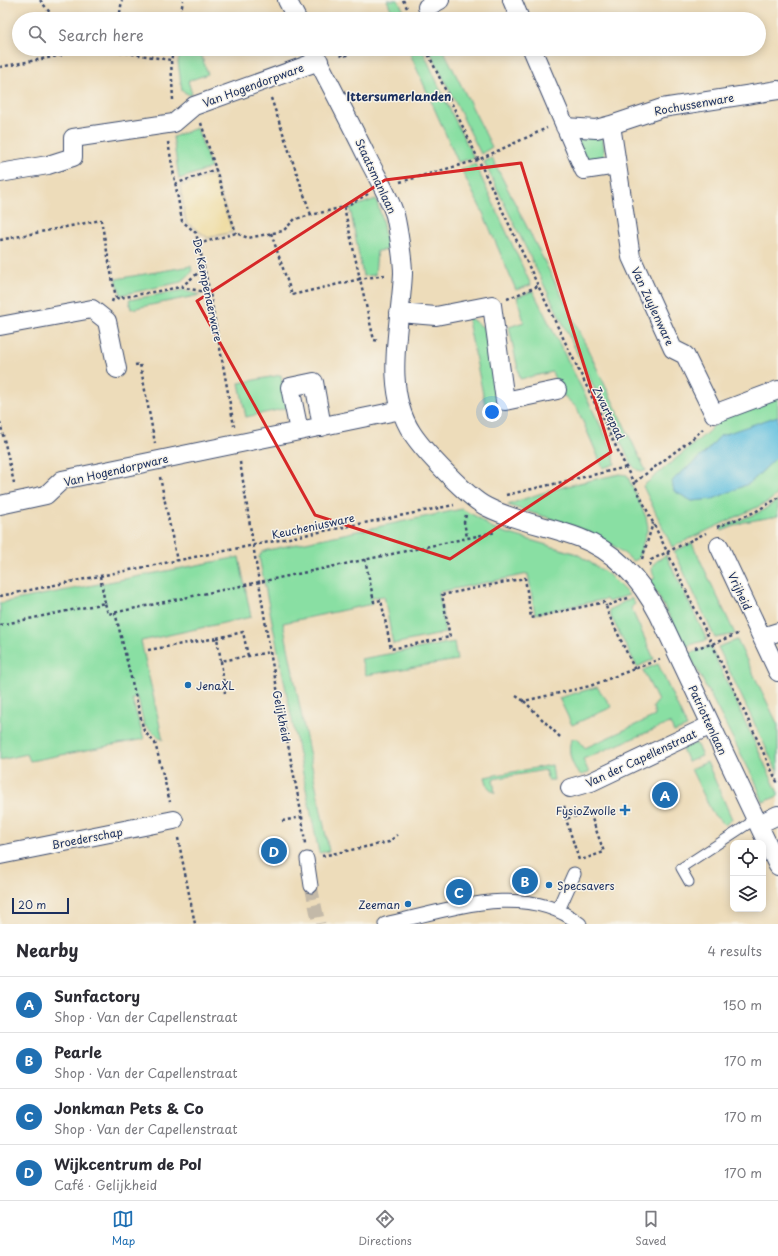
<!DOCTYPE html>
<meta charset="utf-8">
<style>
:root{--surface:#fff;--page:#f7f7f7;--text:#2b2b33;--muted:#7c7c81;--line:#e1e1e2;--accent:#1f6fb2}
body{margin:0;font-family:"Playpen Sans",sans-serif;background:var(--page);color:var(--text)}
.controls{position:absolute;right:12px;bottom:12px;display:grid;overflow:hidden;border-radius:8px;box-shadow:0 2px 10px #0003}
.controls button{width:36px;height:36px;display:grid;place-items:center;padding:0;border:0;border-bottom:1px solid var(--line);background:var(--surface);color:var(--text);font:20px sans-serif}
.scale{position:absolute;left:12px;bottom:10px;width:57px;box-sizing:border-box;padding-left:4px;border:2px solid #1b2f5e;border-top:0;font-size:11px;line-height:14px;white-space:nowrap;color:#1b2f5e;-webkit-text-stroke:3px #f7f3e8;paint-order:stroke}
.you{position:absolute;left:492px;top:412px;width:14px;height:14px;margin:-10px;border:3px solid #fff;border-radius:50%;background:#1a73e8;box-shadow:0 0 0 6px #1a73e833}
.badge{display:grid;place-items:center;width:26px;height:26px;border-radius:50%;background:var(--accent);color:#fff;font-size:13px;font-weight:700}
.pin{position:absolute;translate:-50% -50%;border:2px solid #fff;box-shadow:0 1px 4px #0006}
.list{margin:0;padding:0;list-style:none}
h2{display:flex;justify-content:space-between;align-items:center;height:52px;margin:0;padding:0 16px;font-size:17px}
h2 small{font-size:13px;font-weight:400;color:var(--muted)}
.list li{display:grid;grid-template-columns:26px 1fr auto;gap:12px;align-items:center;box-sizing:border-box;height:56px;padding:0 16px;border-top:1px solid var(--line)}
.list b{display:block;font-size:15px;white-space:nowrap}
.list p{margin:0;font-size:13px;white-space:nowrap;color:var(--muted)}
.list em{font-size:13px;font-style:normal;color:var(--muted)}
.icon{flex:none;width:22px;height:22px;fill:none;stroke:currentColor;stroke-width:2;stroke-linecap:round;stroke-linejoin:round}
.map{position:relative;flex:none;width:778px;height:924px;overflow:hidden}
.search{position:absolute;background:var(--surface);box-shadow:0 2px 10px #0003;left:12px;right:12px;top:12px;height:44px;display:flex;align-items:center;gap:10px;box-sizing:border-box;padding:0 14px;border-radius:22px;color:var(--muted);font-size:15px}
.sheet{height:276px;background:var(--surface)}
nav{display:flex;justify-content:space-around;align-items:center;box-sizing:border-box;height:56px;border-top:1px solid var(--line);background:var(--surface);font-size:11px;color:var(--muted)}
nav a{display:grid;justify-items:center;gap:2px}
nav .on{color:var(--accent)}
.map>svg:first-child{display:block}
.green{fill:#89dfa3;stroke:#528780}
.sand{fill:#eeda9e;stroke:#84847e}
.water{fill:#61c0df;stroke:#3e789e}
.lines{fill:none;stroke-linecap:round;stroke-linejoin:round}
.pedestrian-tunnel{stroke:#c3b9a8;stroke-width:13;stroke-dasharray:13 6;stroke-linecap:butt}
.service-casing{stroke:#3a496c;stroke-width:11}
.pedestrian-casing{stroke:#3a496c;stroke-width:15}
.minor-casing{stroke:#3a496c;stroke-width:20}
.path{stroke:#3a496c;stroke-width:2.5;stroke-dasharray:3 3;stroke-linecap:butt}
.service{stroke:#fff;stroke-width:9}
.pedestrian{stroke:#fff;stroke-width:13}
.minor{stroke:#fff;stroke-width:18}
.marked{fill:none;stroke:#d62828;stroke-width:3;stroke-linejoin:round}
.poi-dot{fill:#1f6fb2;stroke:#f7f3e8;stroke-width:1.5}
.labels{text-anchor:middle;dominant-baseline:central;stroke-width:3;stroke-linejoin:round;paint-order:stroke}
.street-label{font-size:11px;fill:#1b2f5e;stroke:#f7f3e8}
.poi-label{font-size:11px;fill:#1b2f5e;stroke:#f7f3e8;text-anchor:start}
.neighbourhood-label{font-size:12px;font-weight:bold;fill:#1b2f5e;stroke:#f7f3e8}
</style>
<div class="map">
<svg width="778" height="924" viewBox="0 0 778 924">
<rect width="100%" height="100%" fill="#f7f3e8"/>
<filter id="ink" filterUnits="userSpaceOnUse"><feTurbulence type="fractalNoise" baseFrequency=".025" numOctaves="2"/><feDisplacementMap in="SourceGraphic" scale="8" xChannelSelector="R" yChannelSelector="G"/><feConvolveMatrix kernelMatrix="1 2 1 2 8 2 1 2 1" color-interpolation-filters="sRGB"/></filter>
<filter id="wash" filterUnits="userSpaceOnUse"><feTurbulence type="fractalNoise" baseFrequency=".012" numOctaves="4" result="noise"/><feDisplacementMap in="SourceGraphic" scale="16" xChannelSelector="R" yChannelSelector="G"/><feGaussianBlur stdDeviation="0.9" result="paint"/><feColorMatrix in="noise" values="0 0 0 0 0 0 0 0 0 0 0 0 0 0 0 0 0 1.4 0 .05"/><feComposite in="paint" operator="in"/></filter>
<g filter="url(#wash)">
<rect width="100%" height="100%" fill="#eddcba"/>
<!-- green -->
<path class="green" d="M387,0h11l10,19h-13z
M181,49h18l9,25 -20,7 4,13 -2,1 -8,-4 -4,-29z
M408,49h14l24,53 28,56 -16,4z
M429,49h14l49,98 -11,7z
M197,128l14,40 -32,11 -6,-42z
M573,135l30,4 2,19 -11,2 -10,-3z
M492,158l76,150 78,163c-12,1 -14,-6 -19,-16l-143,-293z
M475,164l56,121 -15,5 -33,-77 -22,-44z
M376,199l6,20 5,31 -10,1 -2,24 -12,1 -13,-68z
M191,266l1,6 -11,10 -60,13 -5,-16z
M183,290l17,5 -69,14 -2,-9z
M533,291l80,160 2,13 -12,4 -26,-60 -16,-15 -9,-21 -32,7 -11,-52 15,-5 -7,-25z
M467,316l17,12 15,77 -13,4z
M281,375l6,33 -41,9 -7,-34z
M778,397v19l-58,20 -14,16 -31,26 -2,4 1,9 18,10 21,-2 37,-16 28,-27v38l-10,8 -96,45 -29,-61 65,-54 12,-13z
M620,474l7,1 19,42 2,10 -10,32 -5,2c-40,-36 -77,-39 -125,-56 37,-15 74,-23 112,-31z
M778,500v16l-34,6 -22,9 -1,-3 41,-17z
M462,509l15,8 16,12 84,25 31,20 21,21 -21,7 -2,-3 -71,15 -7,-40 -89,18 6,41 -52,11 -9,-48 -13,2 1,6 -89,19 46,228 -10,2 -60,-296 3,-5 6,-2z
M692,543l43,91 -20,4 -41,-87z
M666,555l41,85 -21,6 -36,-65 5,-3c-7,-13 0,-16 11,-23z
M239,557l12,60 -110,24 22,99 -19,-15 -6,-27 -6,1 12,40 -114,22 -3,-7 -27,6v-157z
M631,598l4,6 -4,4 23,51 -17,8 -27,-52 -1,-5z
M737,640l41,85v48l-60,-126z
M454,642l3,18 -91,15 -5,-16z
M710,646l68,147v3l-15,6 -7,-19 -67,-129z
M658,664l29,63 -13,5 -4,-9 -87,36 6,14 -8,2c-9,-7 -14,-24 -10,-35l6,-2 8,10 70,-32 -2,-9 5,-6 -15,-31z
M597,687l15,20 -40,18 -13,-27z
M696,743l6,13 -14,6 -6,-13z
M707,762l25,57 -7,6 -12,-11 -22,-45z
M552,765l2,15h-6l-3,-10 -52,9 2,14 -7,-6 -3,-10z"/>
<!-- sand -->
<path class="sand" d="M213,174l20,58 -25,6 -22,-16 -6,-36z"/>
<!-- water -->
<path class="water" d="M778,416v40l-28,27 -37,16 -21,2 -18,-10 -2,-9 3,-4 31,-26 14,-16z"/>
</g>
<g filter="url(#ink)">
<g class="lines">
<!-- pedestrian-tunnel -->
<path class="pedestrian-tunnel" d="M311,886l8,38"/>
<!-- service casing -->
<g class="service-casing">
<path id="service" d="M689,882l-8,-14 75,-49"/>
</g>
<!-- pedestrian casing -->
<g class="pedestrian-casing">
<path id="pedestrian" d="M307,859l4,27
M558,910l16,-36
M385,924c61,-13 140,-44 195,0"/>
</g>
<!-- minor casing -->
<g class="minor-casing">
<path id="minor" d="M287,0l10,19
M512,0l8,19
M427,7l13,-7
M312,49c19,37 38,73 56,110 9,18 21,37 27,56 3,13 8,45 8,58 -2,51 -21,114 9,160 11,17 57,66 75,74 29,15 63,19 93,31 37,14 61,42 79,77l119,251
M532,49l52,121 33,-5
M611,125l51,-17 116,-18
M565,127l31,2 15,-4 20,132 42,92 12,6 29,59 64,-24
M0,173l48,-8 25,-8v-19l101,-15 20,-17 125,-45
M399,313l37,3 56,-11 13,96 52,-11
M0,326l92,-17 15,12 10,48
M299,431l-9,-44 24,-5 8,45
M0,505l46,-10 16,-15 339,-70
M719,546l59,126
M762,637l16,-5
M570,788l21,-6 120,-57
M759,824l19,-9
M0,855l174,-35"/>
</g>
<!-- path -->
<path class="path" d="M40,0l15,19
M403,0l5,10
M119,19l3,-19
M180,19l3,-19
M406,19l5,-3
M102,49l69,11
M426,49l125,264 179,368 48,103
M335,53l2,-1 6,5 13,-8
M0,67l63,-12 12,-6
M271,98l40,117
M173,100l-2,-40 3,-11
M201,123l35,110
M168,142l14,79 14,12 14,60 24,133
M400,182l78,-22 69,-32
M175,184l41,-15
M344,207l16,72 25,-4
M271,233l21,62 68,-16 14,61 5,1
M0,240l101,-20 15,78
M198,244l38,-11 12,5 35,-7 12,-12 49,-12 24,-13
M181,287l29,6
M507,299l31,-13
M112,302l1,-3 68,-12 23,-19
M135,365l5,-1 15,79
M0,422l14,61
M240,462l30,190 32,165 3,27
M160,477l17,84
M635,482l57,-43 11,-10
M506,495l121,-28
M466,515l-2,7 3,15
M717,527l38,-15 23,-14
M365,559l9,43 7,-2 10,49 59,-12 -8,-42 83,-17 6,40 74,-16 1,4
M642,559l11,-36
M650,566l1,-6 55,-27
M100,576l5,27
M0,596l454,-91
M628,598l-22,8 2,7 27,57
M115,612l29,119 11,12 15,59
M0,625l105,-22 3,11 388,-82
M217,638l26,-6 5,24
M695,648l17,-4 28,-11
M148,650l69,-12 4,23 49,-9
M221,661l4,32
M516,696l8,5
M560,737l-36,-36 66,-15 70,-27
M564,806l4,12 22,-5 14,39 -23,8
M568,818l-2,1 13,41
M282,821l20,-4
M178,838l17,86
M322,856l67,-14 8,-7"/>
<!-- service -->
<use href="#service" class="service"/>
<!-- pedestrian -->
<use href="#pedestrian" class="pedestrian"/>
<!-- minor -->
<use href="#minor" class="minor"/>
</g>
</g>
<!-- marked area -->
<path class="marked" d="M521,163l90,289 -161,107 -135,-44 -118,-214 188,-121z"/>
<!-- markers -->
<g class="poi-dot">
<circle cx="188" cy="685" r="4"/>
<path d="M623 804h4v4h4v4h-4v4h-4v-4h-4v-4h4z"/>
<circle cx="549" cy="885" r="4"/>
<circle cx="408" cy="904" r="4"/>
</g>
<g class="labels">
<!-- street labels -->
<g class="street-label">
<text transform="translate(253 85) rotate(-20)">Van Hogendorpware</text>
<text transform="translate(694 104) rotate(-10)">Rochussenware</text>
<text transform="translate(376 176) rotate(65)">Staatsmanlaan</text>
<text transform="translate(208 290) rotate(78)">De Kempenaerware</text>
<text transform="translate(653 306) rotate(65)">Van Zuylenware</text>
<text transform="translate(609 413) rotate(64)">Zwartepad</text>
<text transform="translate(116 470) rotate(-13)">Van Hogendorpware</text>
<text transform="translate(313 526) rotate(-12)">Keucheniusware</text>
<text transform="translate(740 591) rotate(65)">Vrijheid</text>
<text transform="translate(282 716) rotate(79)">Gelijkheid</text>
<text transform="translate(708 720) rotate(65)">Patriottenlaan</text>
<text transform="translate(641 758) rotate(-25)">Van der Capellenstraat</text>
<text transform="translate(87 838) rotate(-11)">Broederschap</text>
</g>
<!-- poi labels -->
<g class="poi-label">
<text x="196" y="685">JenaXL</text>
<text x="616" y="810" text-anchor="end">FysioZwolle</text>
<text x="557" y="885">Specsavers</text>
<text x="400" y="904" text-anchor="end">Zeeman</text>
</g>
<!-- neighbourhood labels -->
<g class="neighbourhood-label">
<text x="399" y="96">Ittersumerlanden</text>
</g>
</g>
</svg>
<div class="controls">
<button><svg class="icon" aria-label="locate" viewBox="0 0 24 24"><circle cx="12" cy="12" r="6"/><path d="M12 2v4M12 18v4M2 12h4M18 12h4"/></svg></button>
<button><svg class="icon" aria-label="layers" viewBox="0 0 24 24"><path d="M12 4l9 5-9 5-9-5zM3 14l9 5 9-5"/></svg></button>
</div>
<div class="scale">20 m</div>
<div class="you"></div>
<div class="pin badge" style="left:665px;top:795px">A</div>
<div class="pin badge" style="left:525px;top:881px">B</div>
<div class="pin badge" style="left:459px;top:892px">C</div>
<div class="pin badge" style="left:274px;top:851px">D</div>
<div class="search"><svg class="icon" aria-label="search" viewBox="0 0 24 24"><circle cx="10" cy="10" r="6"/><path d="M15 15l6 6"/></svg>Search here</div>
</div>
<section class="sheet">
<h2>Nearby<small>4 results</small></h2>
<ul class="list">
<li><span class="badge">A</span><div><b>Sunfactory</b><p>Shop · Van der Capellenstraat</p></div><em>150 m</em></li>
<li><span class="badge">B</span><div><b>Pearle</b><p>Shop · Van der Capellenstraat</p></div><em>170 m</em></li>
<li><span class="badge">C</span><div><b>Jonkman Pets &amp; Co</b><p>Shop · Van der Capellenstraat</p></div><em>170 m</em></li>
<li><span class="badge">D</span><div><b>Wijkcentrum de Pol</b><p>Café · Gelijkheid</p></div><em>170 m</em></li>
</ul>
</section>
<nav>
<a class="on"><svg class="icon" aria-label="map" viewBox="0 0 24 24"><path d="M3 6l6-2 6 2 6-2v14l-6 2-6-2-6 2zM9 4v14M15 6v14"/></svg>Map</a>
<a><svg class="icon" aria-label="directions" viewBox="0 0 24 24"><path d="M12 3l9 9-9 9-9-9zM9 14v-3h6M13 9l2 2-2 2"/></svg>Directions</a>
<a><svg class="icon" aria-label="saved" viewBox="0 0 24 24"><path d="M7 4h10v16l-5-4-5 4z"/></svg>Saved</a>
</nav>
